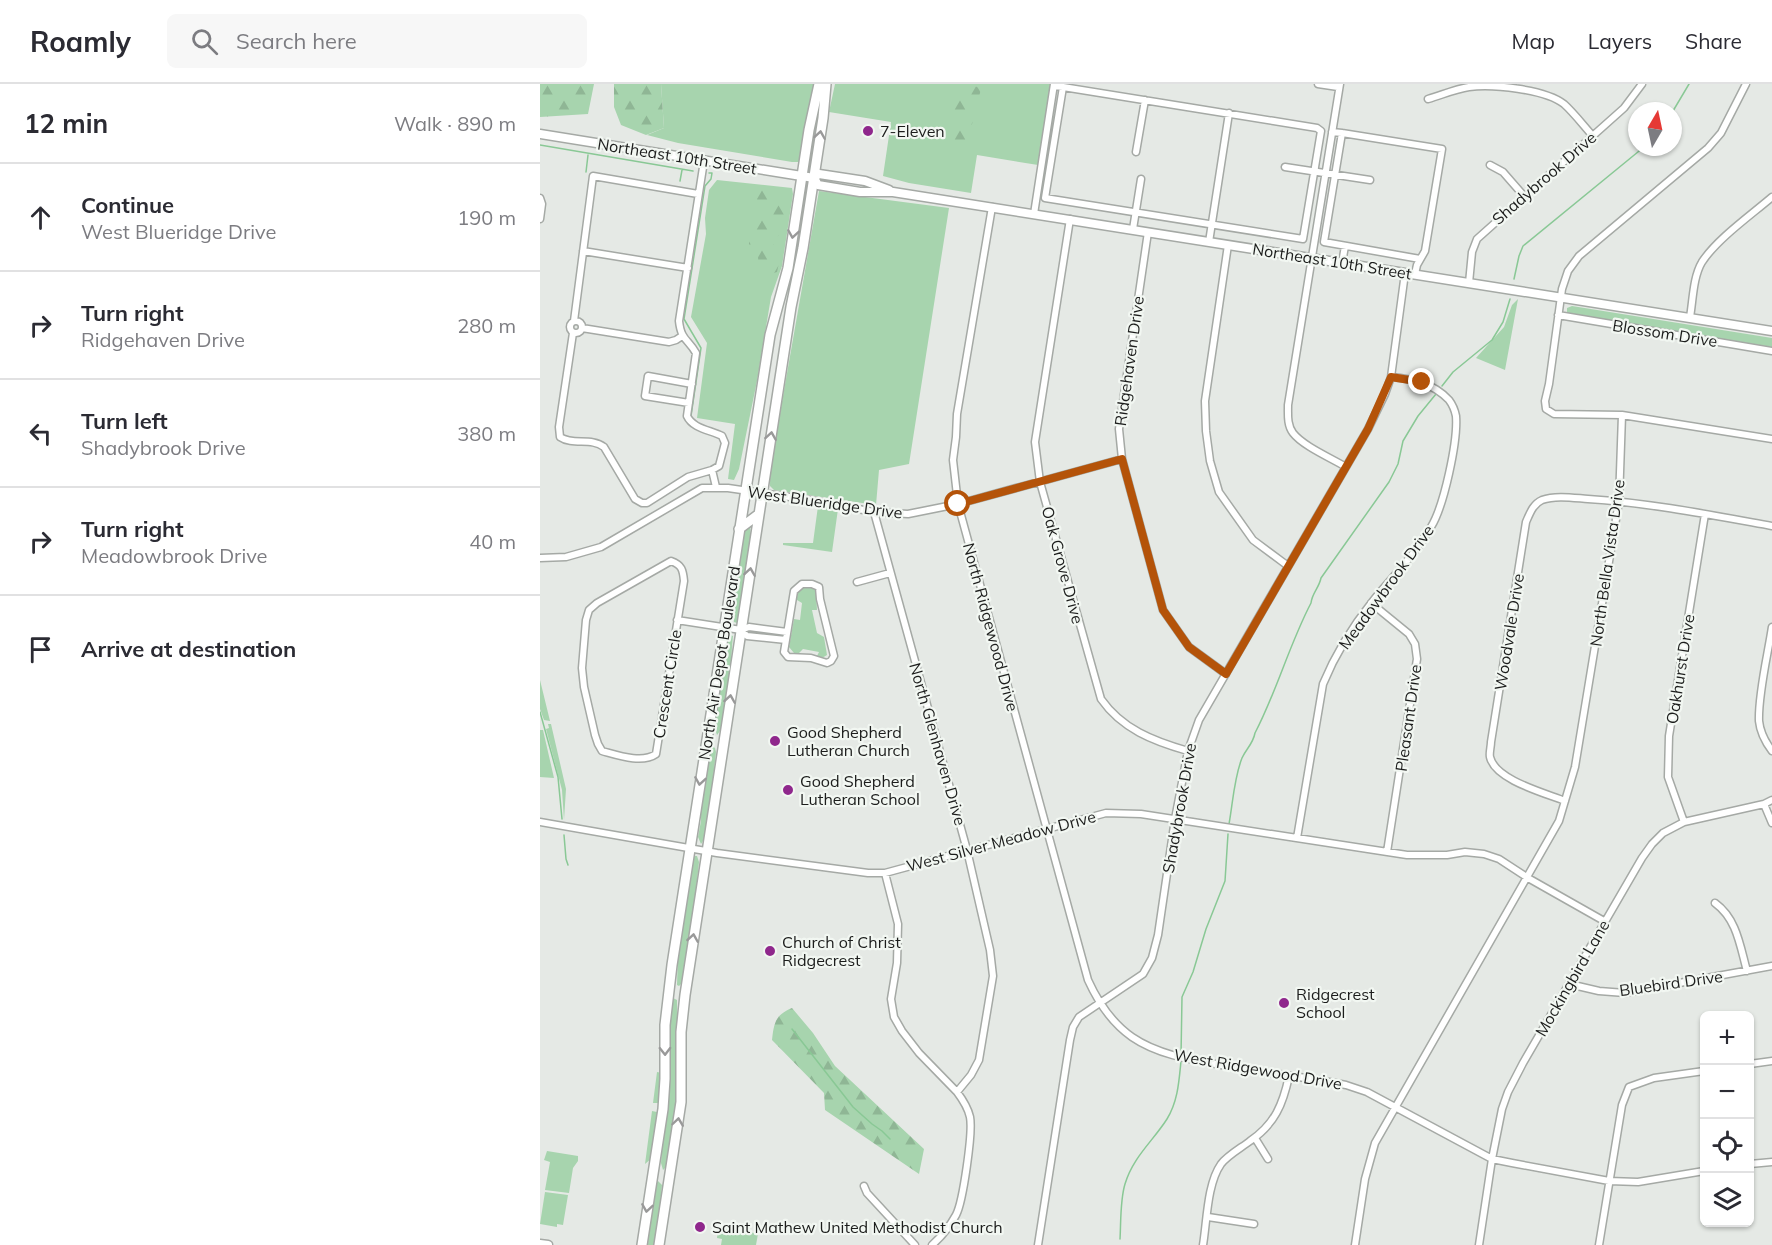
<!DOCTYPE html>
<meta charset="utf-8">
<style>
:root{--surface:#fff;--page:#f7f7f7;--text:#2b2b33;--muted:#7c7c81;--line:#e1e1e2}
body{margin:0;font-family:Mulish,sans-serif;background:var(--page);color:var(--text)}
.controls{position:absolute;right:18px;bottom:18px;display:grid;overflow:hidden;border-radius:9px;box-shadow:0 2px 4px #0004}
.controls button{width:54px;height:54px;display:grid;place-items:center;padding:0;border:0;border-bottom:2px solid var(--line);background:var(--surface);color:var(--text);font:30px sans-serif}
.compass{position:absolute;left:1088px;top:18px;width:54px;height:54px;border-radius:50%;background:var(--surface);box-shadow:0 2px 4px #0004;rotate:9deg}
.stop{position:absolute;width:18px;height:18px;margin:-14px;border:4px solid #b45309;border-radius:50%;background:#fff}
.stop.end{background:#b45309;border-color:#fff;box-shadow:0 2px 6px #0008}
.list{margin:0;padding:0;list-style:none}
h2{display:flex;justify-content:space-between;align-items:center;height:78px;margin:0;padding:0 24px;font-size:26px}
h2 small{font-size:20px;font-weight:400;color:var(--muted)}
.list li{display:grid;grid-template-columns:39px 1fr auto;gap:18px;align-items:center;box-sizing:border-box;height:108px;padding:0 24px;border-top:2px solid var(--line)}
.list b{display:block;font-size:22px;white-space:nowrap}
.list p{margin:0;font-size:20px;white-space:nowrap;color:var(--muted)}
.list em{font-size:20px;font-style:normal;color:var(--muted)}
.icon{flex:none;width:33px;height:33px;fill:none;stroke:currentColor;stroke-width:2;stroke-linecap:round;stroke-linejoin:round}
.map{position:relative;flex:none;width:1232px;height:1161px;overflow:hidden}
header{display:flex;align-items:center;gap:36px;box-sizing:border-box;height:84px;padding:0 30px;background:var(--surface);border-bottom:2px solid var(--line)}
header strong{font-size:28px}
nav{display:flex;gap:33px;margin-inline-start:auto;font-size:21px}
.search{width:420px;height:54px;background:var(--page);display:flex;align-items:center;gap:15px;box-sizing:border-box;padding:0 21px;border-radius:9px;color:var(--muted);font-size:22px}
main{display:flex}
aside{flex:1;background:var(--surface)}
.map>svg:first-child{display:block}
.green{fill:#a7d4ae}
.forest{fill:url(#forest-firs)}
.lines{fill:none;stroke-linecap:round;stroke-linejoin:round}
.stream{stroke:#89c895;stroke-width:1.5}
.street-casing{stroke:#a5a9a5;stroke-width:9}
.secondary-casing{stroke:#a5a9a5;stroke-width:11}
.primary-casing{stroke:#a5a9a5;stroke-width:12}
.street{stroke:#fff;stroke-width:6}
.secondary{stroke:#fff;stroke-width:8}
.primary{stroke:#fff;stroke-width:9}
.oneway{stroke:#999}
.route{stroke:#b45309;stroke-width:8}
.poi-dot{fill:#8f278c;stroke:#f2f7f2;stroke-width:2}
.labels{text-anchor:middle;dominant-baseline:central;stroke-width:4.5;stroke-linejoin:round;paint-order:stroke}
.poi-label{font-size:16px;fill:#1c1d1c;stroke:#f2f7f2;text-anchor:start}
.street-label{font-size:16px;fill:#1c1d1c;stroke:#f2f7f2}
</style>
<header>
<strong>Roamly</strong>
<div class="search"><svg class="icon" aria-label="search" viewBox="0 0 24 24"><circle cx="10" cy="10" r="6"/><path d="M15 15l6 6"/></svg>Search here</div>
<nav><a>Map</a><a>Layers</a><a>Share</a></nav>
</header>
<main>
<aside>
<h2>12 min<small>Walk · 890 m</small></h2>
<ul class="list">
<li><svg class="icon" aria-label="ahead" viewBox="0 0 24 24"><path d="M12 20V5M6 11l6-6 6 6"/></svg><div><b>Continue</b><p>West Blueridge Drive</p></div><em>190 m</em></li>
<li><svg class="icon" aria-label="right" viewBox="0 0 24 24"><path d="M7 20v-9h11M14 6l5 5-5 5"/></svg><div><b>Turn right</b><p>Ridgehaven Drive</p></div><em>280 m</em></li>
<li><svg class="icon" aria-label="left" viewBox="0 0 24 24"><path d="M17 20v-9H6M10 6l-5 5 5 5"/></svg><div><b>Turn left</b><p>Shadybrook Drive</p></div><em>380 m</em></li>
<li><svg class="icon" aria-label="right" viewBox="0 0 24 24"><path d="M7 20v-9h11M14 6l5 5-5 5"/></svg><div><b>Turn right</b><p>Meadowbrook Drive</p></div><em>40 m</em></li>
<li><svg class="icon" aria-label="arrive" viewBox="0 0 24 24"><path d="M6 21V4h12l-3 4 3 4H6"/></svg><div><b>Arrive at destination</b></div></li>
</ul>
</aside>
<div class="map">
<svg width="1232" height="1161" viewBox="0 0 1232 1161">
<defs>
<pattern id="forest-firs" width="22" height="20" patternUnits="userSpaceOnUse" patternTransform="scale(1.5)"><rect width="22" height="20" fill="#a7d4ae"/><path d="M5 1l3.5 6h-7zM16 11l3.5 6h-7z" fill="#8fb695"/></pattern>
</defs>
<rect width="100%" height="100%" fill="#e5e9e5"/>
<!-- green -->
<path class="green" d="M121,0h153l-14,78h-8l-114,-19 -31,-8 17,-7z
M295,0h215l-12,81 -61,-10 -6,38 -62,-10 -26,-7 8,-54 -62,-10z
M177,96l75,8 1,6 -11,72 -11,31 -14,84 -18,88 -5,11 -6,-1 7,-55 -38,-6 10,-75 -16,-26 15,-83 -1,-16 4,-28z
M279,107l130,17 -40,256 -30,6 -3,35 -102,-15 -4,-4 -1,-10z
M978,215l-13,71 -29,-12 28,-31 8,-22z
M1032,222l200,32v9l-203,-33 -2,-2v-4z
M278,422l20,3 -6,43 -49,-7v-2h30z
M210,441l1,13 -12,80 -2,5 -3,-1 -1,-6 3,-32 8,-52z
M264,503l8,1 4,3 1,19h-5l5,23 7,4 3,18 -5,3h-6l3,-6 -16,-3 -5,5 -4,-1 -5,-6 5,-28 6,1 2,-17 -5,-3c0,-7 1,-10 7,-13z
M188,550l5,2c-2,18 -4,90 -16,99 -6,-13 6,-86 11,-101z
M0,596l10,41 -6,-1 -4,-11z
M8,640h3l15,65 -2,31 -2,-30 -16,-61 3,-1z
M0,646h3l11,48 -14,-1z
M172,662l3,2 1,4 -5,46 -6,40 -4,6 -3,-7 3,-16 -1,-13 9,-58z
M155,772h2l2,6 -4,38 -12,82 -4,4 -2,-1 1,-32 13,-91z
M133,914l4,2 1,93 -10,72 -5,5 -2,-7 11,-163z
M117,988l5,1 -2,28 -2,2h-5z
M112,1027l5,1 1,2 -6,44 -7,6z
M7,1067l31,5v5l-5,7 -4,25 -24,-3 5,-28 -6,-2z
M118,1097l4,4 -6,60h-8l1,-20 7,-42z
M5,1108l23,3 -5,30 -6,-1v3l-17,-3z
M179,1137l3,1 -1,6 34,5 2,-6 2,1 -3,17h-35l1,-6 -5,-1z"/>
<!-- forest -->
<path class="forest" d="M0,0h54l-6,30 -48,3z
M74,0h47l3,44 -18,7 -25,-10 -7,-18z
M435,2l6,3 -11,43 -4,11 -15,-4c-2,-20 2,-46 24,-53z
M217,105l15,3 17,12 -4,10 1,12 -6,9 -6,3 -1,6 8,10 -4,18 -7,2c-10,-5 -12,-9 -12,-19l-9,-9v-12l12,-12 -5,-29z
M252,924l21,25 22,33 89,83 -5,25 -94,-64 -1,-17 -52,-53c2,-17 3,-25 20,-32z"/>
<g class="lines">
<!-- stream -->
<path class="stream" d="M1133,27l16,-27
M0,61l153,26
M46,88l2,-17
M140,97l2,-11
M974,195l5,-23 4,-10 121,-99
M902,302l11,-14 39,-32 11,-18 7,-23
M151,332l10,-68 -17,-29 21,-133 6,-7 1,-6h-3
M0,628l18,65 4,42
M689,740c4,-22 5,-46 13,-66 4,-9 11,-14 13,-25 22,-42 34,-88 56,-130 1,-10 8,-15 10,-25l68,-96 9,-18 5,-23 15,-25 18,-22
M24,751l2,24 2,6
M252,945l61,78 19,17 10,7 8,8
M641,972l1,-59 11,-25 13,-43 19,-48 3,-47
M580,1155c1,-16 0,-39 5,-55 8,-27 28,-43 42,-65 11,-18 12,-38 14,-58"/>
<!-- street casing -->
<g class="street-casing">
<path id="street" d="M778,0l20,3
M800,0l-52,321c0,10 -1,20 5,28 10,13 38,25 53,34
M514,2l9,1c85,14 169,27 254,41l4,3 -18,108 -258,-41 18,-111
M888,15c14,-4 27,-10 41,-12 23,-3 76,2 95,17 10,9 19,21 28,31
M792,48l10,1 100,16 -17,102 -8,14 -2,9
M802,49l-18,109 96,17
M596,68l9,-52
M950,81l13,7 21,24
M745,83l85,13
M0,114l2,6 -2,15
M452,123l-35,207 -1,23 -3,23 5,44 130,476c10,22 24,43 44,57 29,20 68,24 101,30 38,6 76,11 113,18l21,7 125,67 20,4 97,18 29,1 66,-11
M494,130l20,-130
M530,135l-35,223 5,40 61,217c21,30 52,42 87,52
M593,145l8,-50
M608,148l-29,197 3,30 41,151 26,37 37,27
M669,158l20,-129
M688,161l-23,156 1,30 4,30 9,31 34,48 35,26
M43,167l105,17
M802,179l3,-17
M929,199l3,-31 5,-13 147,-131 18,-24
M1018,231l214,36
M1150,233c3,-17 3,-40 12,-55 15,-23 49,-47 70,-65
M30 243a6 6 0 1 1 12 0a6 6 0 1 1-12 0Z
M34,237l19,-145 105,18
M42,244l87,14 7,-2 6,-4
M33,249l-14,94 1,10c13,9 31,0 44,10l31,52 7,4h5l41,-26 24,-7 7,-4 6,-23 -3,-7c-11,-6 -29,-7 -35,-20l9,-63c-8,-14 -15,-13 -17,-32l25,-160
M149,319l-44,-7 3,-20 44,8
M1082,331l150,24
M172,386l4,17
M334,428l93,338 23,100 3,26 -14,84 -8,15 -14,17c6,8 11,16 13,25 3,15 -7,85 -14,98 -6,11 -15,22 -24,30
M0,474l26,-1 35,-10 101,-59h26l82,12 64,12 34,2 50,-10 164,-45
M131,477c11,4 12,9 13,20l-28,173c-14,10 -39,1 -54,-3l-4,-7 -3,-9 -11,-48 -2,-19 4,-48 3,-10 8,-7z
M317,498l33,-9
M262,500h10l7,3 1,12 14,57 -3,5 -4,2 -16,-5 -23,-1 -4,-5 10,-61z
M831,519l38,31 6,10 2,15 -30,193
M137,536l64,10 8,-3 38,5
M1232,543c-4,27 -14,67 -13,94 1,10 7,22 13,30
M201,546l6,6 39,4
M1025,717c-20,-8 -70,-21 -75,-44 -1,-4 1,-10 1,-15l35,-220c4,-9 7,-18 16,-22 14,-5 32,-2 46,-1 62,4 123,16 184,27
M1224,720l8,19
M0,738l177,31 151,20h17l221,-60 35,1 266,41h40l18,-3 19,2 15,5 29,19 76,43
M1144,738l-16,-45 1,-41 36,-222
M757,754l26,-154c12,-29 29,-57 49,-82 20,-25 43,-47 59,-75 13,-21 27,-86 25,-111 -1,-5 -4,-12 -7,-16 -16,-17 -36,-21 -58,-23
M345,789l13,51 -1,39 -6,36 3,18 8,14 17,22 38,39
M1175,819c22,16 25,43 32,68
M1029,900l30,7 26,2 147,-27
M1210,980l22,-3
M715,1054l13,21
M1210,1080l22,-2
M324,1102l3,7 48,52
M668,1133l46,7
M498,1161l32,-205 3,-13 6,-10 64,-43 9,-16 6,-23 17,-116 13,-68 11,-31 169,-291 17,-35 6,-17 14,-104
M663,1161c4,-24 4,-61 18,-81 7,-9 20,-16 29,-23 25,-17 33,-37 39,-65
M815,1161l10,-66 10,-36 184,-322 16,-54 44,-266 3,-86 -68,-1 -8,-5 -1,-8 4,-17 13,-95 6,-18 11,-15 129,-108 13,-15 25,-49
M939,1161l13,-86 10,-50 6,-17 15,-29 119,-205 10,-14 11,-11 21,-11 80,-18 8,-4
M1059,1161l23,-140 7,-18 25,-9 50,-7"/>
</g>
<!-- secondary casing -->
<g class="secondary-casing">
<path id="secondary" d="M0,50l274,44 5,-4 46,7 24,9
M274,94l4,7 42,7h33l879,139
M0,1160l8,1"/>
</g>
<!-- primary casing -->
<g class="primary-casing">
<path id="primary" d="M199,445l20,-15
M102,1161l21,-136 2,-30v-54l7,-60 98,-630 18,-67 21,-138 10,-46
M119,1161l22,-143v-70l4,-37 106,-688 12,-59 20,-130 3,-34"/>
</g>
<!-- street -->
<use href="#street" class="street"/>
<!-- secondary -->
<use href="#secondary" class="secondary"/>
<!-- primary -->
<use href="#primary" class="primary"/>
</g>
<!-- one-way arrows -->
<defs><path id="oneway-chevron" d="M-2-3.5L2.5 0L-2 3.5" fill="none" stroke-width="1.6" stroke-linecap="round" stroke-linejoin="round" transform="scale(1.5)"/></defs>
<g class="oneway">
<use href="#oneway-chevron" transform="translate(280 51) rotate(-81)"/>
<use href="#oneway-chevron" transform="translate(253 150) rotate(99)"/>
<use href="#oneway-chevron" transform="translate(231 352) rotate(-81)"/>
<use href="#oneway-chevron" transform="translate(210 488) rotate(-81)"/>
<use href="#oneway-chevron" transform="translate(190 615) rotate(-81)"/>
<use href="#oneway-chevron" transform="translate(160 697) rotate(99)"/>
<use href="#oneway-chevron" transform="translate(153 854) rotate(-81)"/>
<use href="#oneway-chevron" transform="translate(125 967) rotate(89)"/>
<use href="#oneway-chevron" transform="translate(138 1038) rotate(-82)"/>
<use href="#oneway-chevron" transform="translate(107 1124) rotate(99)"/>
</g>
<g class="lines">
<!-- route -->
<path class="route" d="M418,420l164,-45 41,151 26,37 37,27 142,-245 23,-52 31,5"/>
</g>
<!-- markers -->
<g class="poi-dot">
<circle cx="328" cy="47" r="6"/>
<circle cx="235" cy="657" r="6"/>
<circle cx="248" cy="706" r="6"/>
<circle cx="230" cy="867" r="6"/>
<circle cx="744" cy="919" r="6"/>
<circle cx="160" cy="1143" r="6"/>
</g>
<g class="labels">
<!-- poi labels -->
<g class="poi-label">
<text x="340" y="47">7-Eleven</text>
<text x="247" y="648">Good Shepherd<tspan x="247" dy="18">Lutheran Church</tspan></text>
<text x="260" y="697">Good Shepherd<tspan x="260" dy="18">Lutheran School</tspan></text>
<text x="242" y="858">Church of Christ<tspan x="242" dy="18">Ridgecrest</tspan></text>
<text x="756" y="910">Ridgecrest<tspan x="756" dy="18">School</tspan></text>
<text x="172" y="1143">Saint Mathew United Methodist Church</text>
</g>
<!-- street labels -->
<g class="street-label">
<text transform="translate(137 72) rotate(9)">Northeast 10th Street</text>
<text transform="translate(1004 94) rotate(-41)">Shadybrook Drive</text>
<text transform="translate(792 177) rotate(9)">Northeast 10th Street</text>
<text transform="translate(1125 249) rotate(9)">Blossom Drive</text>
<text transform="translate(589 277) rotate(-82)">Ridgehaven Drive</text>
<text transform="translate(285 418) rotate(8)">West Blueridge Drive</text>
<text transform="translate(1067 479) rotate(-82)">North Bella Vista Drive</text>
<text transform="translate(523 481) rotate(75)">Oak Grove Drive</text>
<text transform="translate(846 503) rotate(-54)">Meadowbrook Drive</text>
<text transform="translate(451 543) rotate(75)">North Ridgewood Drive</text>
<text transform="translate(969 548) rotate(-81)">Woodvale Drive</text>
<text transform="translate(179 579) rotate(-81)">North Air Depot Boulevard</text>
<text transform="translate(1140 585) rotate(-81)">Oakhurst Drive</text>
<text transform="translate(127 600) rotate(-81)">Crescent Circle</text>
<text transform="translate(868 634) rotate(-82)">Pleasant Drive</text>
<text transform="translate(398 660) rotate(74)">North Glenhaven Drive</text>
<text transform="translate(639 724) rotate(-80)">Shadybrook Drive</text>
<text transform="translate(461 757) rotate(-15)">West Silver Meadow Drive</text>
<text transform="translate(1032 894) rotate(-60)">Mockingbird Lane</text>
<text transform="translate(1131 899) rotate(-8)">Bluebird Drive</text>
<text transform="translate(718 985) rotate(10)">West Ridgewood Drive</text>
</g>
</g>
</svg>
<div class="controls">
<button>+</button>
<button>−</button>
<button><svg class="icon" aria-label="locate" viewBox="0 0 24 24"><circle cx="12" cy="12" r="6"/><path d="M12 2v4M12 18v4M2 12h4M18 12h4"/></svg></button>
<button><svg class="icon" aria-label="layers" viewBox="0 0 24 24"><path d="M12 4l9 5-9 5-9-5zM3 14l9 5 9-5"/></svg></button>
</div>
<svg class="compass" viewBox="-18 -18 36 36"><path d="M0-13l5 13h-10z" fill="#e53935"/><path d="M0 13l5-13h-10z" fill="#7c7c81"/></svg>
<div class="stop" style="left:418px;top:420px"></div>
<div class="stop end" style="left:882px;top:298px"></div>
</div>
</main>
